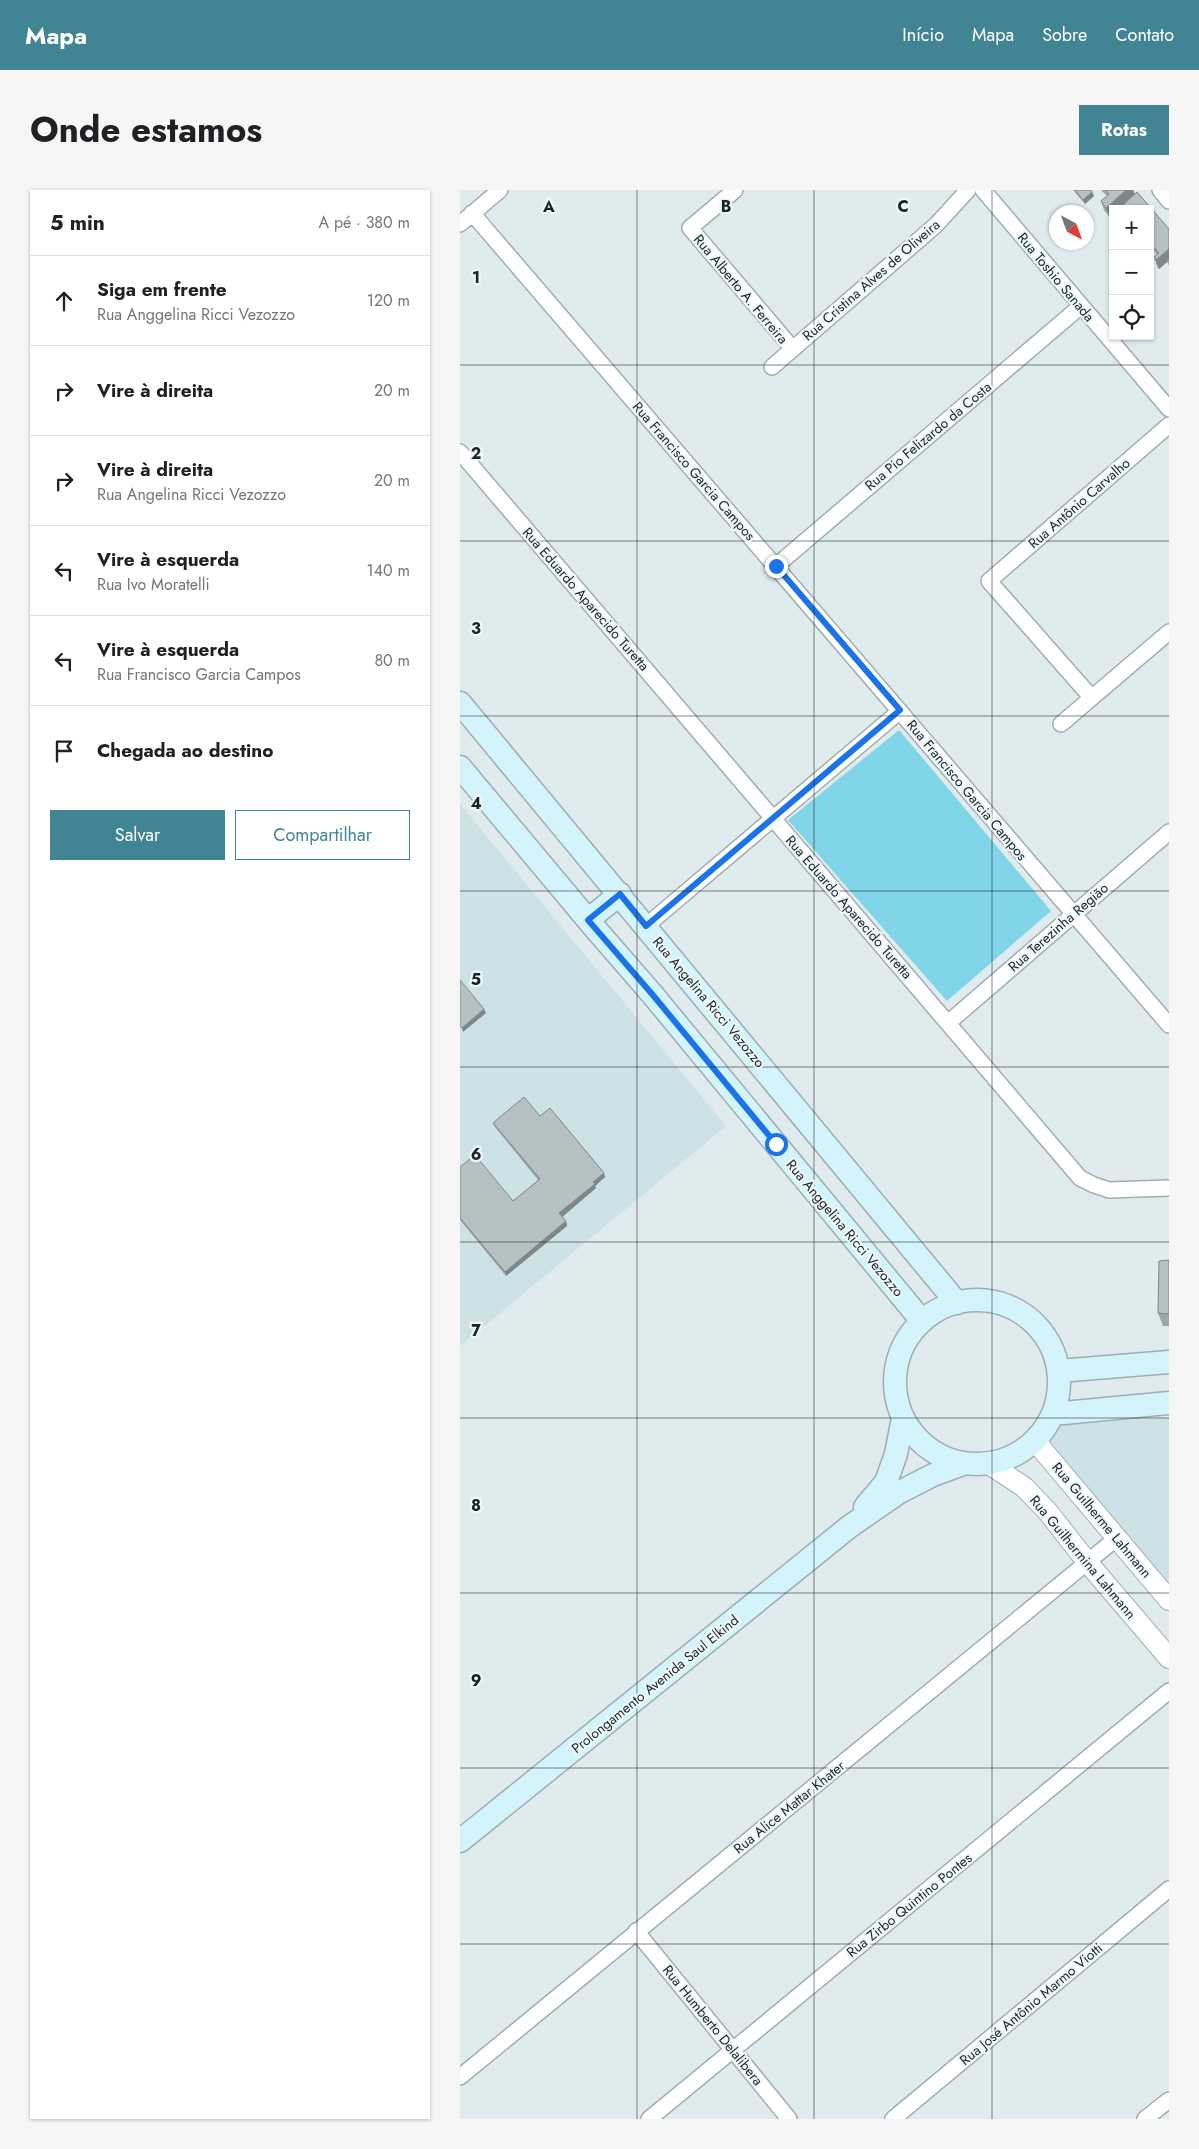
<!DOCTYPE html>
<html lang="pt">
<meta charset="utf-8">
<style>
:root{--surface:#fff;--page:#f6f6f6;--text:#202124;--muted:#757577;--line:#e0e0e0;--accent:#418594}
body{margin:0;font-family:Jost,sans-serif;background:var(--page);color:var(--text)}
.controls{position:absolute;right:15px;top:15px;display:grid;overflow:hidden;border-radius:0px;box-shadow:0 1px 4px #0004}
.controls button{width:45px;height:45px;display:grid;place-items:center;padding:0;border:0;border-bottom:1px solid var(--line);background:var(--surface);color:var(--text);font:25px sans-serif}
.compass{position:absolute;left:589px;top:15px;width:45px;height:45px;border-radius:50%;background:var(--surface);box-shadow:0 1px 4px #0004;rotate:139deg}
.stop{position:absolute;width:15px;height:15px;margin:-11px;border:4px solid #1a73e8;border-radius:50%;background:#fff}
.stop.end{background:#1a73e8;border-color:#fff;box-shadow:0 1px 5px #0008}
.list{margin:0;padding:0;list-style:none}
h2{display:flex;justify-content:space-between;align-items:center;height:65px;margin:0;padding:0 20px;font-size:21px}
h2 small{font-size:16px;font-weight:400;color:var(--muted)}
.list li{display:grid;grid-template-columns:32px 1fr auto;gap:15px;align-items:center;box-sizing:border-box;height:90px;padding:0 20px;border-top:1px solid var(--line)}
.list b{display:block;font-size:19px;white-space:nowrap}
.list p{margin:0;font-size:16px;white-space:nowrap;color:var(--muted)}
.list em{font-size:16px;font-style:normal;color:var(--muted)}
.actions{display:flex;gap:10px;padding:15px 20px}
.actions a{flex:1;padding:11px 0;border:1px solid var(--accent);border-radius:0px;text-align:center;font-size:18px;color:var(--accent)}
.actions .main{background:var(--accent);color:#fff}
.icon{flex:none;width:28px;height:28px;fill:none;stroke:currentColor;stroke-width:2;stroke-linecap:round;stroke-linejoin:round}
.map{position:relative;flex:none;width:709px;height:1929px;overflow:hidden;border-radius:0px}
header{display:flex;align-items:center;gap:30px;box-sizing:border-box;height:70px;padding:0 25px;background:var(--accent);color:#fff}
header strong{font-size:24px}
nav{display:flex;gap:28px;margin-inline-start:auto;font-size:18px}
.intro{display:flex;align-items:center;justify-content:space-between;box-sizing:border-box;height:120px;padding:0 30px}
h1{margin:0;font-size:35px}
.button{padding:12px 22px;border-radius:0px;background:var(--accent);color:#fff;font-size:18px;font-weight:700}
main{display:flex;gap:30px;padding:0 30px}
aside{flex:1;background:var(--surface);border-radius:0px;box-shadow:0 1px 4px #0004}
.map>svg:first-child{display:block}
.built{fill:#cde2e7}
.green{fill:#81d5e8}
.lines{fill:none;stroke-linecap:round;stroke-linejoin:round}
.minor-casing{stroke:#a2adb0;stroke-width:18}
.tertiary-casing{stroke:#a2adb0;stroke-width:22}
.secondary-casing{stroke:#a2adb0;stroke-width:25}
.minor{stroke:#fff;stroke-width:15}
.tertiary{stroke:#fff;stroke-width:20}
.secondary{stroke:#d4f4fc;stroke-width:22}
.wall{fill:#9da6a9}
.shaded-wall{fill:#7f8789}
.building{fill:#b6c1c4;stroke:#7f8789}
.route{stroke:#1a73e8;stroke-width:6}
.grid{fill:none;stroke:#1e2324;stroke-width:1;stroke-opacity:0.55}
.labels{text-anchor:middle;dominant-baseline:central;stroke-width:4.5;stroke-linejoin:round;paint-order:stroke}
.street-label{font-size:14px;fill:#1e2324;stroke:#ecf8fb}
.grid-label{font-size:16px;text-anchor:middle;font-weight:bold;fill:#1e2324;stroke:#ecf8fb;stroke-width:4.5;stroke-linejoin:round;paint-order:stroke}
</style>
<header>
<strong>Mapa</strong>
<nav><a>Início</a><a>Mapa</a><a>Sobre</a><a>Contato</a></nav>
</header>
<div class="intro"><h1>Onde estamos</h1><a class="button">Rotas</a></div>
<main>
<aside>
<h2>5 min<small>A pé · 380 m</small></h2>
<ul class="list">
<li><svg class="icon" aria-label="ahead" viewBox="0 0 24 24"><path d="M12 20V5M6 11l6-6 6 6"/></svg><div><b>Siga em frente</b><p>Rua Anggelina Ricci Vezozzo</p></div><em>120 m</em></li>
<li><svg class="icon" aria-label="right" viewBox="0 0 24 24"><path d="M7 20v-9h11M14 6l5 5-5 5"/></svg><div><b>Vire à direita</b></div><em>20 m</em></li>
<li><svg class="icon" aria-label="right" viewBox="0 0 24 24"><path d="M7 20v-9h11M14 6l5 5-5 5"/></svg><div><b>Vire à direita</b><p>Rua Angelina Ricci Vezozzo</p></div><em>20 m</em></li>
<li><svg class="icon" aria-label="left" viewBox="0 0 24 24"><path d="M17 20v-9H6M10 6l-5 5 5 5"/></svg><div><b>Vire à esquerda</b><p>Rua Ivo Moratelli</p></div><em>140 m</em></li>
<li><svg class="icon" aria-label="left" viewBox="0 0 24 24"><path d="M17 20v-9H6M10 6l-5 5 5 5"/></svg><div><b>Vire à esquerda</b><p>Rua Francisco Garcia Campos</p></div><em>80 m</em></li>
<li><svg class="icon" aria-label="arrive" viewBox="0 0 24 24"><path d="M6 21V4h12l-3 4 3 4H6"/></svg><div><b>Chegada ao destino</b></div></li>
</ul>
<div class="actions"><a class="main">Salvar</a><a>Compartilhar</a></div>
</aside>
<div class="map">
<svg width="709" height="1929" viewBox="0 0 709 1929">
<rect width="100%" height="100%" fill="#dfebed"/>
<!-- built -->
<path class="built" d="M0,614l266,322 -266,220z
M709,1228v167l-125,-146 16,-17z"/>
<!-- green -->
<path class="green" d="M439,540l152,181 -104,90 -159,-181z"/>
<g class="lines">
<!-- minor casing -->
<g class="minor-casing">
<path id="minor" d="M275,0l-45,38 103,121
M523,0l186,219
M700,0l9,11
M12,23l697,812
M0,34l40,-34
M312,177l164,-142 32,-35
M0,262l620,726 14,7 15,5 60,-2
M316,376l305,-260
M631,507l-102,-116 180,-156
M601,534l108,-92
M186,736l254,-215
M488,833l221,-191
M176,1741l153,188
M0,1887l658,-540
M189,1929l520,-428
M433,1929l276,-230
M685,1929l24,-19"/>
</g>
<!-- tertiary casing -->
<g class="tertiary-casing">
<path id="tertiary" d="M575,1251l134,159
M529,1274l35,23 24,25 40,51 81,95"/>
</g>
<!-- secondary casing -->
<g class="secondary-casing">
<path id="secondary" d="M0,513l497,600
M0,577l133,159 59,68 270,327
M128,730l32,-26
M435 1192a82 82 0 1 1 164 0a82 82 0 1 1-164 0Z
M599,1181l110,-9
M593,1224l116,-11
M405,1317l21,-25 10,-28 7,-36
M0,1651l389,-314 49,-34 35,-18 30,-11"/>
</g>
<!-- minor -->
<use href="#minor" class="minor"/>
<!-- tertiary -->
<use href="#tertiary" class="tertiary"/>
<!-- secondary -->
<use href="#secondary" class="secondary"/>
</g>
<!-- wall -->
<path class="wall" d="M613,0h18l3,6 -9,8z
M641,0h32l2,4 -22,15v4l-4,3 -5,-6 -3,-9 6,-5z
M677,2l32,37v37l-2,-4 -8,7 -2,-3 -3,-9 3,-2 -7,-8v-38h-28l-1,-2z
M80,926l65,61 -10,9 1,2 -34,29 4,4 1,5 -61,50 -46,-56v-53l53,34 25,-21 -43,-53 -2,-4z
M709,1070v66h-6l-5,-13z"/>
<!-- shaded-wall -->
<path class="shaded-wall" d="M666,0h7l2,4 -17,15h-5v4l-4,3 -3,-8z
M632,2l2,4 -9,8 -2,-4z
M709,59v11h-2v2l-8,7 -3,-9z
M24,819l2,4 -23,19 -1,-4z
M144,983l1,4 -10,9 1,2 -35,30 -2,-5z
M106,1031l1,5 -61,50 -1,-4z"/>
<!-- building -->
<path class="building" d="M615,0h16l1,2 -9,8z
M646,0h20l-20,18 -5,-7 8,-7z
M677,2l32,37v20l-13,11 -2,-3 5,-4 -9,-10v-34h-28l-1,-2z
M0,790l24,29 -22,19 -2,-2z
M64,907l16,19 10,-8 54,65 -11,9 2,2 -36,29 7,8 -61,51 -45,-54v-51l15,-12 38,46 27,-22 -47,-56z
M709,1070v54l-11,-1 1,-52z"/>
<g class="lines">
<!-- route -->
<path class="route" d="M316,376l124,144 -254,216 -26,-32 -32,26 64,74 124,150"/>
</g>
<!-- grid -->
<path class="grid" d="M177,0v1929M354,0v1929M532,0v1929M0,175h709M0,351h709M0,526h709M0,701h709M0,877h709M0,1052h709M0,1228h709M0,1403h709M0,1578h709M0,1754h709"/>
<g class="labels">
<!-- street labels -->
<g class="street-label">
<text transform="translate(596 87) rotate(50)">Rua Toshio Sanada</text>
<text transform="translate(411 90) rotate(-41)">Rua Cristina Alves de Oliveira</text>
<text transform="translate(281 99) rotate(50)">Rua Alberto A. Ferreira</text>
<text transform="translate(468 246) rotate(-40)">Rua Pio Felizardo da Costa</text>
<text transform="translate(234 281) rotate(49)">Rua Francisco Garcia Campos</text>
<text transform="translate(619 313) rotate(-41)">Rua Antônio Carvalho</text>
<text transform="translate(126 409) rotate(49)">Rua Eduardo Aparecido Turetta</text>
<text transform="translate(507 600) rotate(50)">Rua Francisco Garcia Campos</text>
<text transform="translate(389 717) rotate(49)">Rua Eduardo Aparecido Turetta</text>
<text transform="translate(598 737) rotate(-41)">Rua Terezinha Região</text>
<text transform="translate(249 812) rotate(50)">Rua Angelina Ricci Vezozzo</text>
<text transform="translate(385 1038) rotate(50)">Rua Anggelina Ricci Vezozzo</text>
<text transform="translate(642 1330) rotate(50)">Rua Guilherme Lahmann</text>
<text transform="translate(623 1367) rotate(50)">Rua Guilhermina Lahmann</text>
<text transform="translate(195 1494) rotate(-39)">Prolongamento Avenida Saul Elkind</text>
<text transform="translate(329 1617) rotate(-39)">Rua Alice Mattar Khater</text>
<text transform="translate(449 1715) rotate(-39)">Rua Zirbo Quintino Pontes</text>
<text transform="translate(571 1814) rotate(-40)">Rua José Antônio Marmo Viotti</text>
<text transform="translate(253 1835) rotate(51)">Rua Humberto Delalibera</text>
</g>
</g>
<g class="grid-label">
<text x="89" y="22">A</text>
<text x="266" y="22">B</text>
<text x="443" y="22">C</text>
<text x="16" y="93">1</text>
<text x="16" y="269">2</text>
<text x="16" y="444">3</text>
<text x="16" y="619">4</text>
<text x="16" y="795">5</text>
<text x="16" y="970">6</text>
<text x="16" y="1146">7</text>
<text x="16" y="1321">8</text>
<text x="16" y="1496">9</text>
</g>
</svg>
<div class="controls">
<button>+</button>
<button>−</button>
<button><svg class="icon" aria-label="locate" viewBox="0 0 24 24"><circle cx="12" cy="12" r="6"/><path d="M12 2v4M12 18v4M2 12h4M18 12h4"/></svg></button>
</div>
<svg class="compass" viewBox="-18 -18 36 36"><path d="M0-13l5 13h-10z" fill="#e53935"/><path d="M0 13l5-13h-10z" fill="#757577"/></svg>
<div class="stop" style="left:316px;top:954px"></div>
<div class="stop end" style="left:316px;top:376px"></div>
</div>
</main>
